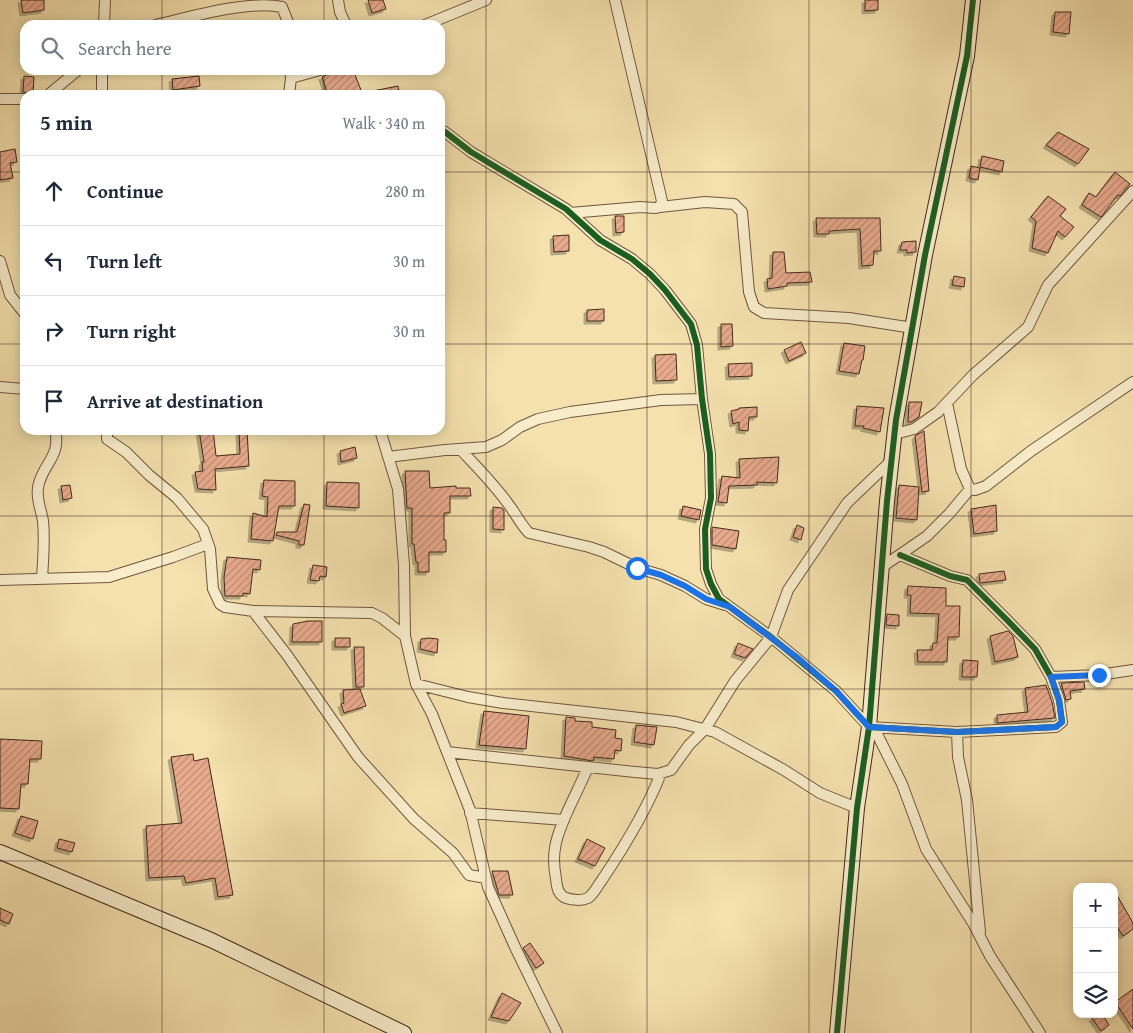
<!DOCTYPE html>
<meta charset="utf-8">
<style>
:root{--surface:#fff;--page:#f6f6f7;--text:#1f2937;--muted:#747a83;--line:#e0e1e3}
body{margin:0;font-family:"Gentium Book Plus",serif;background:var(--page);color:var(--text)}
.controls{position:absolute;right:15px;bottom:15px;display:grid;overflow:hidden;border-radius:10px;box-shadow:0 2px 12px #0003}
.controls button{width:45px;height:45px;display:grid;place-items:center;padding:0;border:0;border-bottom:1px solid var(--line);background:var(--surface);color:var(--text);font:25px sans-serif}
.stop{position:absolute;width:15px;height:15px;margin:-11px;border:4px solid #1a73e8;border-radius:50%;background:#fff}
.stop.end{background:#1a73e8;border-color:#fff;box-shadow:0 1px 5px #0008}
.list{margin:0;padding:0;list-style:none}
h2{display:flex;justify-content:space-between;align-items:center;height:65px;margin:0;padding:0 20px;font-size:21px}
h2 small{font-size:16px;font-weight:400;color:var(--muted)}
.list li{display:grid;grid-template-columns:32px 1fr auto;gap:15px;align-items:center;box-sizing:border-box;height:70px;padding:0 20px;border-top:1px solid var(--line)}
.list b{display:block;font-size:19px;white-space:nowrap}
.list em{font-size:16px;font-style:normal;color:var(--muted)}
.icon{flex:none;width:28px;height:28px;fill:none;stroke:currentColor;stroke-width:2;stroke-linecap:round;stroke-linejoin:round}
.map{position:relative;flex:none;width:1133px;height:1033px;overflow:hidden}
.search{position:absolute;background:var(--surface);box-shadow:0 2px 12px #0003;left:20px;top:20px;width:425px;height:55px;display:flex;align-items:center;gap:12px;box-sizing:border-box;padding:0 18px;border-radius:15px;color:var(--muted);font-size:19px}
.panel{position:absolute;background:var(--surface);box-shadow:0 2px 12px #0003;left:20px;top:90px;width:425px;height:345px;border-radius:15px}
.map>svg:first-child{display:block}
.building{fill:url(#building-hatch);stroke:#432819;filter:url(#shadow)}
.lines{fill:none;stroke-linecap:round;stroke-linejoin:round}
.street-casing{stroke:#6f563e;stroke-width:12}
.secondary-casing{stroke:#432819;stroke-width:16}
.street{stroke:#f8ecca;stroke-width:10}
.secondary{stroke:#f8ecca;stroke-width:14}
.cycleway-casing{stroke:#f8ecca;stroke-width:9}
.cycleway{stroke:#1b5e20;stroke-width:6}
.route{stroke:#1a73e8;stroke-width:6}
.grid{fill:none;stroke:#432819;stroke-width:1;stroke-opacity:0.55}
</style>
<div class="map">
<svg width="1133" height="1033" viewBox="0 0 1133 1033">
<defs>
<pattern id="building-hatch" width="6" height="6" patternUnits="userSpaceOnUse" patternTransform="scale(1.25)"><rect width="6" height="6" fill="#e9ab8e"/><path d="M-1 1l2-2M0 6l6-6M5 7l2-2" fill="none" stroke="#be8b73"/></pattern>
<filter id="shadow"><feDropShadow dx="-3" dy="3" stdDeviation="0" flood-color="#0004"/></filter>
</defs>
<rect width="100%" height="100%" fill="#f4e1ae"/>
<filter id="stains"><feTurbulence type="fractalNoise" baseFrequency=".004" numOctaves="4"/><feColorMatrix values="0 0 0 0 .2 0 0 0 0 .09 0 0 0 0 .02 0 0 0 .5 -.17"/></filter>
<radialGradient id="worn" r=".72"><stop offset=".6" stop-color="#630" stop-opacity="0"/><stop offset="1" stop-color="#630" stop-opacity=".3"/></radialGradient>
<!-- building -->
<path class="building" d="M21,0h23v10l-21,3z
M368,0h15l3,9 -14,4z
M865,0h13v10l-13,1z
M1055,12h16l-2,22 -16,-2z
M338,70h15l8,20 -13,5h-20l-6,-18z
M24,76l10,1 -1,16 -10,-1z
M199,76l1,10 -27,4 -1,-11z
M398,86l2,9h-26l-1,-4z
M1058,132l31,17 -11,15 -32,-19z
M15,149l2,13 -7,1 3,15 -13,2v-28z
M982,156l22,5 -2,11 -22,-5z
M971,166l9,2 -2,12 -9,-2z
M1115,172l15,12 -10,12 -2,-1 -17,22 -19,-12 7,-12 7,4z
M1048,196l18,13 -6,7 14,11 -9,10 -7,-6 -10,22 -16,-5 4,-27 -5,-4z
M615,216h9v16l-8,1z
M816,218h64l1,33h-7l-1,14 -11,1 -2,-37 -31,2v3h-12z
M569,235v16l-15,1 -1,-16z
M916,241v11l-9,1v-3h-7l2,-8z
M773,252h11l2,21 24,-1 2,10 -25,1v3l-19,3 -1,-10 5,-1z
M954,276l11,2 -1,9 -12,-2z
M604,309v12h-17v-11z
M721,324h11l1,22 -12,1z
M801,342l5,11 -17,8 -5,-11z
M844,343l21,3 -2,14h-1l-3,14 -20,-3z
M676,354l1,26 -21,1 -1,-26z
M752,363v13l-23,1 -1,-13z
M909,402h13l-3,15 -8,5h-3z
M857,406l27,2 -4,24 -17,-4 1,-2h-9z
M757,407v10h-8l-1,14 -9,-1v-8l-6,2 -2,-13 8,-2v-1z
M199,430h14l3,26 24,-2 -1,-24h8l2,36 -34,3 1,21 -18,-1 -3,-17 8,-1 -1,-9h2z
M924,431l5,60 -7,1 -7,-56z
M355,447l2,11 -16,4 -1,-11z
M779,457l-2,26 -20,-1v3l-28,1 -2,17 -9,-1 4,-26 18,2 -1,-19z
M405,471h24l1,17 26,-2v2h14l1,8h-21v17h-6v27h2v12h-17v20h-11v-10h-2l-2,-18h-2v-36h-5z
M264,480l31,1v25h-16l-6,35 -22,-2 2,-26 14,4 1,-20 -6,-1z
M327,482l32,1v25l-33,-2z
M70,485l2,13 -9,2 -2,-14z
M899,485l20,2 -2,33 -21,-2z
M304,504l6,1 -6,40h-5v-4l-23,-6 1,-3h20z
M996,505l1,26 -23,3 -3,-25z
M683,506l18,4 -2,10 -18,-4z
M493,507l9,1 2,2v20l-11,-1z
M797,525l7,3 -3,12 -8,-3z
M712,527l27,4 -3,18 -24,-4z
M227,557l34,3 -1,10 -7,-1 -3,25 -7,-1v3h-18l-1,-19z
M313,565l14,2 -1,10 -6,-1 -1,5 -9,-1z
M1004,571l2,9 -26,3 -1,-9z
M908,586l38,2v18h14l-1,31h-11l-1,25h-29l-1,-12h15l1,-7h4l2,-29 -29,-1 1,-18h-4z
M887,614l12,1v11l-13,-1z
M308,621h14v21h-30l1,-18z
M1008,631l5,5 5,21 -23,5 -5,-26z
M335,638h15v9h-15z
M429,638l9,1 -1,14 -17,-4 1,-10z
M738,643l15,6 -8,9 -11,-4z
M354,647h10v40h-8z
M963,660l15,1 -1,16h-15z
M1084,682l1,7 -15,2 1,8 -5,1 -5,-17z
M1046,685l6,17 3,16 -58,5v-8l31,-3 -3,-24z
M360,689l6,17 -22,7 -3,-9 3,-1 -1,-13z
M484,711l45,5 -3,33 -47,-4z
M566,717l9,1v3l17,1v5l24,3 -1,8 7,1 -1,12 -6,-1 -1,9 -20,-2 -1,4 -29,-5z
M636,725l21,2 -3,18 -20,-3z
M0,739l42,2 -1,18h-11l-2,25h-7l-2,25 -19,-1z
M193,754l1,7 14,-3 25,137 -15,2 -3,-19 -29,5 -2,-7 -35,2 -3,-52 36,-3 -11,-66z
M21,816l17,5 -5,18 -18,-6z
M59,839l16,4 -3,9 -15,-4z
M587,839l18,9 -10,18 -17,-7z
M492,871h16l5,24h-14z
M1114,890l19,33v6l-10,7 -9,-14z
M0,908l13,6 -4,10 -9,-4z
M530,943l14,20 -8,5 -13,-20z
M1133,989v40l-18,-27z
M502,993l19,10 -12,18 -18,-4z
M1098,1014h4l7,11 -8,6 -9,-13z"/>
<g class="lines">
<!-- street casing -->
<g class="street-casing">
<path id="street" d="M338,0l2,12 6,13
M104,25l1,-25
M155,25c36,-8 92,-25 127,-18l6,15v3
M425,25l61,-25
M102,70v25
M291,78l29,-8
M48,95l30,-25
M289,95l2,-17 -1,-8
M0,99h25
M440,131l5,1 26,20 95,57 34,31 32,19 18,15 15,16 26,34 6,21 5,54 8,55 1,44 -6,31 1,40 5,15 8,15 52,38 65,54 33,36 88,5 99,-5 6,-5 -3,-22 -8,-23 -16,-28 -27,-28 -41,-41 -17,-4 -50,-21
M660,207l45,-5 29,2 8,8 7,80 5,15 10,6 85,5 64,10
M570,213l70,-6 16,1 4,-1 2,-6 -47,-201
M0,261l10,34 15,19
M0,387l25,2
M947,403l14,66 9,20
M107,430v9l19,13 23,23 28,23 26,31 7,20 3,40 7,15 5,3 28,4 119,2 10,5 23,18
M380,430l18,59 6,76 1,71 11,48 16,30 38,96 18,77 27,60 42,86
M895,434l19,-5 24,-17 35,-37 55,-48 20,-42 85,-94
M460,449c17,18 35,36 49,56 7,9 12,20 20,28l60,14 15,5 33,16 24,7 24,11 21,13 19,6
M388,457l57,-7 41,-3 16,-7 18,-13 18,-8 32,-7 91,-12 41,-1
M882,567l45,-31 22,-22 21,-25 5,1 11,-4 45,-35 102,-69
M42,579c1,-19 3,-39 1,-58 -2,-12 -8,-25 -4,-38 6,-21 22,-28 16,-53
M0,580l109,-3 64,-20 35,-13
M253,611l34,44 71,102 56,62 39,34 16,22 17,3
M1051,677l48,-2 34,-5
M416,684l52,13 35,6 173,19 39,10 69,38 36,23 37,15
M874,728l28,56 24,65 47,74 17,33 50,77
M957,732l1,25 9,43 13,132
M447,752l188,20 23,2 13,-4 18,-25 16,-16 30,-48 36,-44 17,-47 59,-87 45,-43
M588,767c-9,22 -30,59 -33,81 -2,11 -1,20 1,31 1,7 1,15 10,19 6,2 16,3 22,0 6,-4 10,-13 14,-18 22,-33 45,-70 59,-107
M470,813l94,7"/>
</g>
<!-- secondary casing -->
<g class="secondary-casing">
<path id="secondary" d="M0,852l211,88 193,93
M837,1033l20,-225 12,-81 18,-226 9,-81 29,-165 42,-199 6,-56"/>
</g>
<!-- street -->
<use href="#street" class="street"/>
<!-- secondary -->
<use href="#secondary" class="secondary"/>
<!-- cycleway casing -->
<g class="cycleway-casing">
<path id="cycleway" d="M440,131l5,1 26,20 95,57 34,31 32,19 18,15 15,16 26,34 6,21 5,54 8,55 1,44 -6,31 1,40 5,15 8,15 52,38 65,54 33,36 88,5 99,-5 6,-5 -3,-22 -8,-23 -16,-28 -27,-28 -41,-41 -17,-4 -50,-21
M837,1033l20,-225 12,-81 18,-226 9,-81 29,-165 42,-199 6,-56"/>
</g>
<!-- cycleway -->
<use href="#cycleway" class="cycleway"/>
</g>
<g class="lines">
<!-- route -->
<path class="route" d="M637,568l24,7 24,11 21,13 24,8 69,52 37,32 33,36 88,5 99,-5 6,-5 -3,-22 -8,-23 48,-2"/>
</g>
<!-- grid -->
<path class="grid" d="M162,0v25M324,0v25M486,0v1033M647,0v1033M809,0v1033M971,0v1033M162,70v25M324,70v25M0,172h25M440,172h693M0,344h25M440,344h693M162,430v603M324,430v603M0,516h1133M0,689h1133M0,861h1133"/>
<rect width="100%" height="100%" filter="url(#stains)"/>
<rect width="100%" height="100%" fill="url(#worn)"/>
</svg>
<div class="controls">
<button>+</button>
<button>−</button>
<button><svg class="icon" aria-label="layers" viewBox="0 0 24 24"><path d="M12 4l9 5-9 5-9-5zM3 14l9 5 9-5"/></svg></button>
</div>
<div class="stop" style="left:637px;top:568px"></div>
<div class="stop end" style="left:1099px;top:675px"></div>
<div class="search"><svg class="icon" aria-label="search" viewBox="0 0 24 24"><circle cx="10" cy="10" r="6"/><path d="M15 15l6 6"/></svg>Search here</div>
<section class="panel">
<h2>5 min<small>Walk · 340 m</small></h2>
<ul class="list">
<li><svg class="icon" aria-label="ahead" viewBox="0 0 24 24"><path d="M12 20V5M6 11l6-6 6 6"/></svg><div><b>Continue</b></div><em>280 m</em></li>
<li><svg class="icon" aria-label="left" viewBox="0 0 24 24"><path d="M17 20v-9H6M10 6l-5 5 5 5"/></svg><div><b>Turn left</b></div><em>30 m</em></li>
<li><svg class="icon" aria-label="right" viewBox="0 0 24 24"><path d="M7 20v-9h11M14 6l5 5-5 5"/></svg><div><b>Turn right</b></div><em>30 m</em></li>
<li><svg class="icon" aria-label="arrive" viewBox="0 0 24 24"><path d="M6 21V4h12l-3 4 3 4H6"/></svg><div><b>Arrive at destination</b></div></li>
</ul>
</section>
</div>
